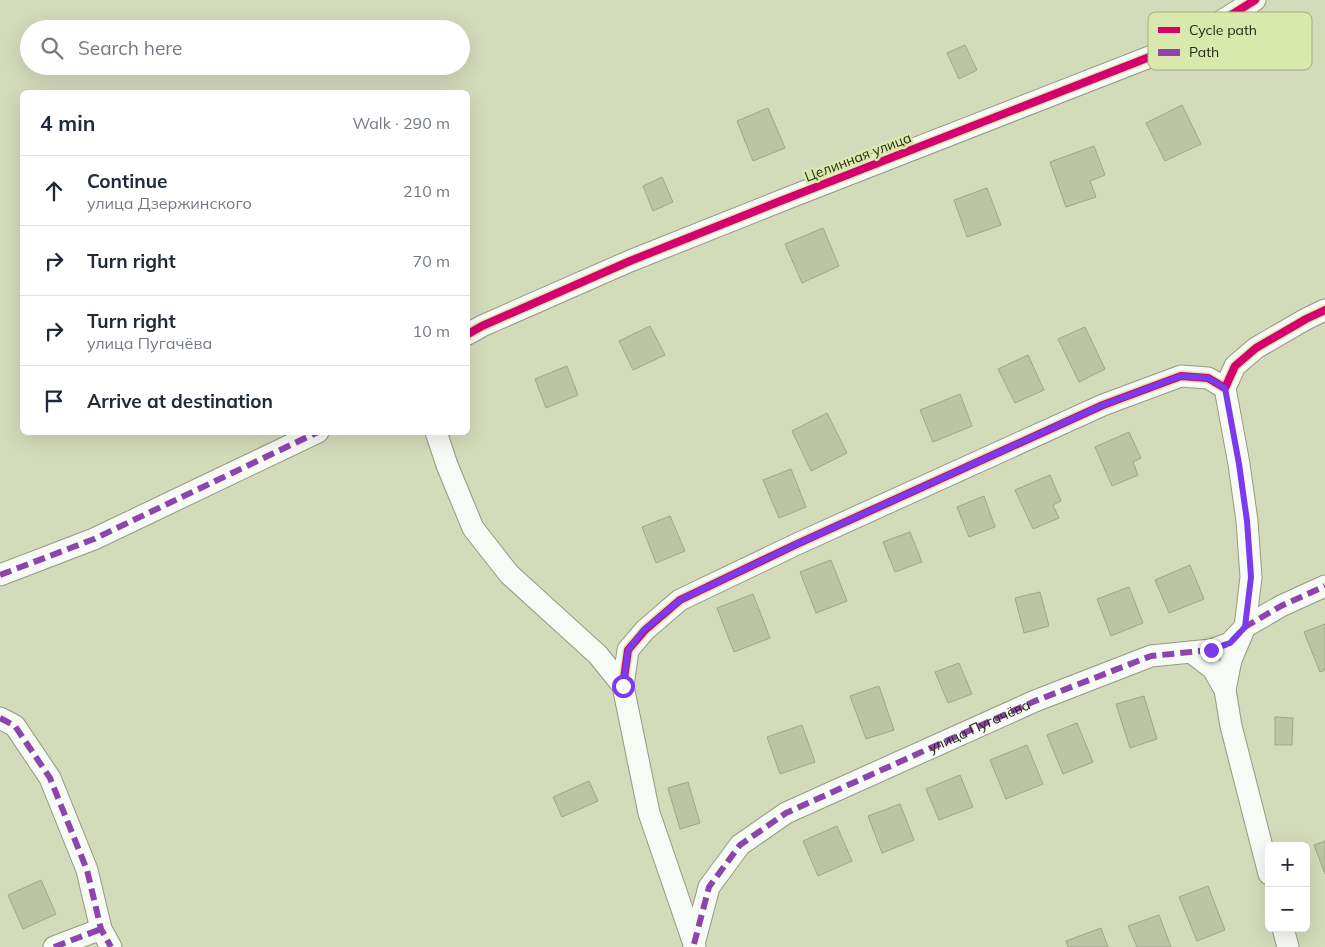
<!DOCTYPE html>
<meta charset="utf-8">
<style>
:root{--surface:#fff;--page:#f6f6f7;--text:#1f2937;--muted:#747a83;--line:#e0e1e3}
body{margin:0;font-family:Mulish,sans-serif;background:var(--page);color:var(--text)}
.controls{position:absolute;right:15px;bottom:15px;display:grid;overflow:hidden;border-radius:8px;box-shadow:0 5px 20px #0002}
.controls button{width:45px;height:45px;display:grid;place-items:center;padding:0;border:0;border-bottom:1px solid var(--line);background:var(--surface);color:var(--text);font:25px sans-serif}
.stop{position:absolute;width:15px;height:15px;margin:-11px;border:4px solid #7c3aed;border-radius:50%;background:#fff}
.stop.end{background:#7c3aed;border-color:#fff;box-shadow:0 1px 5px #0008}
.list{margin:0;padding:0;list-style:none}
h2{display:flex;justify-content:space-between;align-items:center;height:65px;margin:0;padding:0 20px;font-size:21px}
h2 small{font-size:16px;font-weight:400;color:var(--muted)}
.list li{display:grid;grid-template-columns:32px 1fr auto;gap:15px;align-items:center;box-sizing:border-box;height:70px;padding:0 20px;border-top:1px solid var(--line)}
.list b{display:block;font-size:19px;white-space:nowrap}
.list p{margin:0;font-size:16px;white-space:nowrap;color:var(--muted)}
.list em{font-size:16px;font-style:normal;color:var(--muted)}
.icon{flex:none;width:28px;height:28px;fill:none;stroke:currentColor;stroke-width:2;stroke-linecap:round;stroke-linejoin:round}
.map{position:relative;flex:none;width:1325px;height:947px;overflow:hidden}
.search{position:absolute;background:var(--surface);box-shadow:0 5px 20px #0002;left:20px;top:20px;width:450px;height:55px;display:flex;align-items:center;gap:12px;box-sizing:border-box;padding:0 18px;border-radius:28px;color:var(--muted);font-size:19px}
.panel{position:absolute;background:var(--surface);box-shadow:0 5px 20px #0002;left:20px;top:90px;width:450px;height:345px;border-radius:8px}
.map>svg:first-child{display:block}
.building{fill:#bcc4a4;stroke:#9fa58b}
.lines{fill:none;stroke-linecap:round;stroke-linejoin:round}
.minor-casing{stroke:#949a80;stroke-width:23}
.minor{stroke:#f8faf5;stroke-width:21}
.quiet{stroke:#8e44ad;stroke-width:6;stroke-dasharray:12 6;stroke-linecap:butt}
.cycleway-casing{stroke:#d9e8ad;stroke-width:11}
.cycleway{stroke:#d6006c;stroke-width:8}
.route{stroke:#7c3aed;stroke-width:6}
.labels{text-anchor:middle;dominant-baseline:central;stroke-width:5;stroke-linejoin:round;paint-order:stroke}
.street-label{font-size:14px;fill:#242912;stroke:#d9e8ad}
.key{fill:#d9e8ad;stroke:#a3af7e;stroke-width:1}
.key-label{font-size:14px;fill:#242912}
</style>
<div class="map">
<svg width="1325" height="947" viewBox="0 0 1325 947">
<rect width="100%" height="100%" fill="#d3dbba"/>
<!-- building -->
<path class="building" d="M965,45l12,25 -18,9 -12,-26z
M1182,105l19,39 -36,17 -19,-38z
M768,108l17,40 -32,13 -16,-40z
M1094,146l11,29 -15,6 6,16 -30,10 -16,-45z
M662,177l11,25 -20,9 -10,-25z
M987,188l14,37 -34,12 -13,-37z
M823,228l16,38 -37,17 -17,-39z
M650,326l15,29 -32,15 -14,-29z
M1085,327l20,42 -26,13 -21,-43z
M1028,355l16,35 -29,13 -17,-34z
M567,366l11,29 -32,13 -11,-29z
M960,394l12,32 -39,16 -13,-32z
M827,413l20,40 -36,18 -19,-40z
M1129,432l12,26 -8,4 5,13 -26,11 -17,-39z
M791,469l15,38 -27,11 -16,-38z
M1050,475l11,26 -8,4 6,13 -26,11 -18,-39z
M984,496l11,31 -26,10 -12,-30z
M670,516l15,35 -29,12 -14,-36z
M910,532l12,30 -27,10 -12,-30z
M831,560l16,41 -31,12 -16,-41z
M1190,565l14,34 -35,14 -14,-33z
M1129,587l14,36 -32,13 -14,-37z
M1040,592l9,34 -25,7 -9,-35z
M753,594l17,44 -36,14 -17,-44z
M1325,624v46l-5,2 -16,-40z
M959,663l13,31 -24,9 -13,-31z
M879,686l15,44 -28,9 -16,-43z
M1144,696l13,43 -27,9 -14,-44z
M1275,717l18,1 -1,27h-17z
M1077,723l16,39 -30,12 -16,-39z
M802,725l13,37 -35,12 -13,-37z
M1027,745l16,39 -37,15 -16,-39z
M960,775l13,32 -34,13 -13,-31z
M589,781l9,20 -36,16 -9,-20z
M688,782l12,41 -20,6 -12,-41z
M900,804l14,36 -32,13 -14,-37z
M837,826l15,35 -34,15 -15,-35z
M1325,841v33l-11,-29z
M41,880l15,34 -33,15 -15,-34z
M1208,886l17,44 -28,11 -18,-44z
M1159,915l12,32h-34l-9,-21z
M1101,928l7,19h-40l-2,-6z"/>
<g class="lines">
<!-- minor casing -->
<g class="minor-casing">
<g id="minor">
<path d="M468,334l14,-8 148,-65 153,-61 405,-158 67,-42"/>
<path d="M1225,388l14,76 8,57 4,56 -6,50 -14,33 -6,30 6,36 38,148"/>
<path d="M436,432l11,33 26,63 36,46 89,81 25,31 26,127 46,134"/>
<path d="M0,575l94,-36 224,-107"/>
<path d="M1191,652l22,17 12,21"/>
<path d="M623,686l5,-36 17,-20 35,-30 117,-56 306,-139 78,-29 27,2 17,10 10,-22 21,-18 50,-29 19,-9"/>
<path d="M0,718l15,8 35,52 37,92 14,59 10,18"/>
<path d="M1283,928l5,19"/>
<path id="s1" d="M694,944l15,-57 31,-42 46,-32 249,-112 116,-45 60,-6 19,-7 15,-16 36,-21 44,-20"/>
<path d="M54,947l47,-18"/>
</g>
</g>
<!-- minor -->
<use href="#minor" class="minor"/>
<!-- quiet -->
<path class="quiet" d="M0,575l94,-36 224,-107
M0,718l15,8 35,52 37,92 14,59 10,18
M694,944l15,-57 31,-42 46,-32 249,-112 116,-45 60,-6 19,-7 15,-16 36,-21 44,-20
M54,947l47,-18"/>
<!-- cycleway casing -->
<g class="cycleway-casing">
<path id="cycleway" d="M468,334l14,-8 148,-65 153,-61 405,-158 67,-42
M623,686l5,-36 17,-20 35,-30 117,-56 306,-139 78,-29 27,2 17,10 10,-22 21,-18 50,-29 19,-9"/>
</g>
<!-- cycleway -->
<use href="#cycleway" class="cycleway"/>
</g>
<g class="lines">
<!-- route -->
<path class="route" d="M623,686l5,-36 16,-20 36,-30 117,-56 306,-139 78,-29 27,2 17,10 14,76 8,57 4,56 -6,50 -15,16 -19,7"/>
</g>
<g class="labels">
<!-- street labels -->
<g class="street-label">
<text transform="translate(858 157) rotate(-21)">Целинная улица</text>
<text stroke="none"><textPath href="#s1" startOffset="379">улица Пугачёва</textPath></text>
</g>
</g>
<!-- legend -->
<rect x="1148" y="12" width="164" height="58" rx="8" class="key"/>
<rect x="1158" y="27" width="22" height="6" fill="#d6006c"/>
<rect x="1158" y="49" width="22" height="7" fill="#8e44ad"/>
<g class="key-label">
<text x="1189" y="35">Cycle path</text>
<text x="1189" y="57">Path</text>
</g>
</svg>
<div class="controls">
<button>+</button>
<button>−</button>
</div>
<div class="stop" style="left:623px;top:686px"></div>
<div class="stop end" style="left:1211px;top:650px"></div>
<div class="search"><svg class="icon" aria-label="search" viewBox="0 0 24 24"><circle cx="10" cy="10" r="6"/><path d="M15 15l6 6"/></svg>Search here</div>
<section class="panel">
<h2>4 min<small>Walk · 290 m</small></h2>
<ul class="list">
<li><svg class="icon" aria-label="ahead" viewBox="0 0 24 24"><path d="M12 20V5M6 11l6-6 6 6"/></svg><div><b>Continue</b><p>улица Дзержинского</p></div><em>210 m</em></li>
<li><svg class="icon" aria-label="right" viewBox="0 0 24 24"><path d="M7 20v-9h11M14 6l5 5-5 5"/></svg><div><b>Turn right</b></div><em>70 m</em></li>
<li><svg class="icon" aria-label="right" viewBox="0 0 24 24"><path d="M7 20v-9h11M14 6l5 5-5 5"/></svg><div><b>Turn right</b><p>улица Пугачёва</p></div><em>10 m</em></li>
<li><svg class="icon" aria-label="arrive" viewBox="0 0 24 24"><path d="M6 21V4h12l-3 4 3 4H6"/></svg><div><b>Arrive at destination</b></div></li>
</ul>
</section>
</div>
